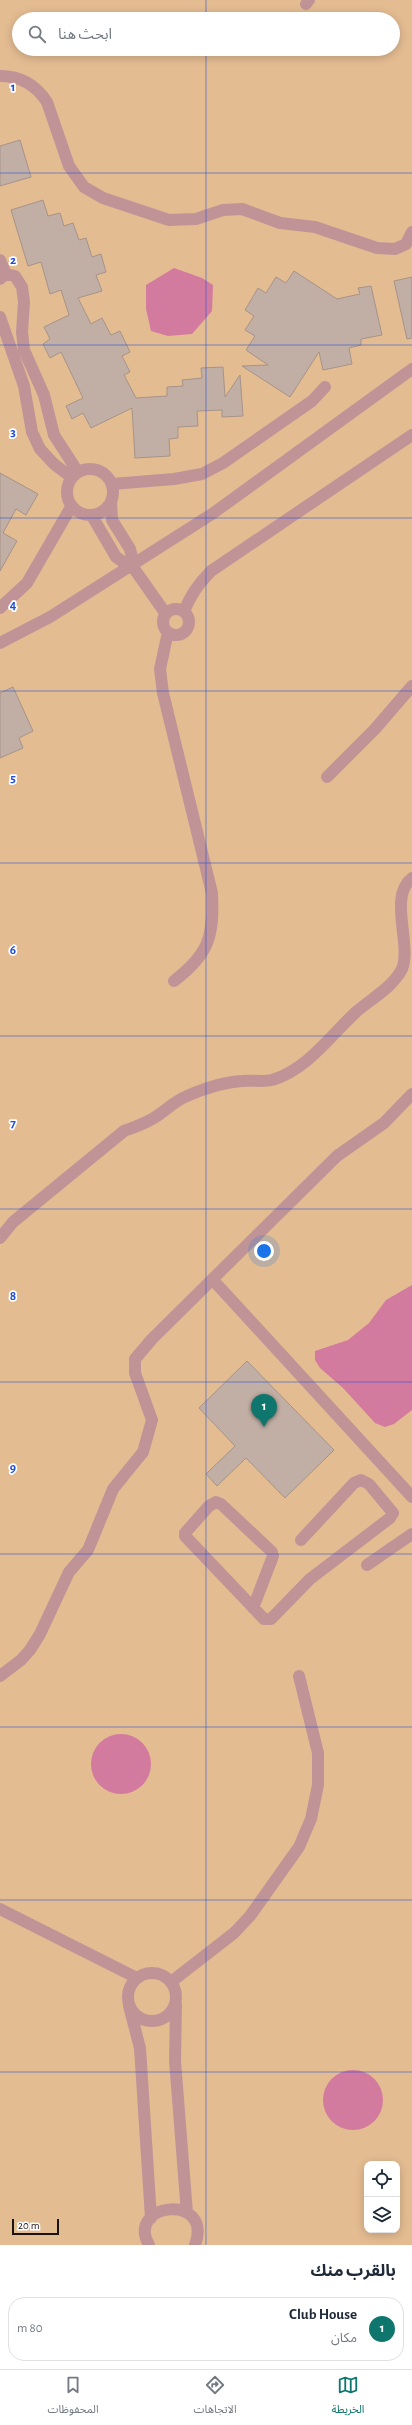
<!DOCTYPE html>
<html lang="ar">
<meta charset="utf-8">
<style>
:root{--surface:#fff;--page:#f6f6f7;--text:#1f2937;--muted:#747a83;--line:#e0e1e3;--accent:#0f766e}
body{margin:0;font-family:"Alegreya Sans","Noto Sans Arabic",sans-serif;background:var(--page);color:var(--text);direction:rtl}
.controls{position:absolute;right:12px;bottom:12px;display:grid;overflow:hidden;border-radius:8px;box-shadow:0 2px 10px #0003}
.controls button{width:36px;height:36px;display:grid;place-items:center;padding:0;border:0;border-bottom:1px solid var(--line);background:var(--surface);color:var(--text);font:20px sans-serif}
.scale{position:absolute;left:12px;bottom:10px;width:47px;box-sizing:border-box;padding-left:4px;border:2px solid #1b1312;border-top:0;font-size:11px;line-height:14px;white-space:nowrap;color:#1b1312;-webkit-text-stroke:3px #fff;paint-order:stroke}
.you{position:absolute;left:264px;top:1251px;width:14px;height:14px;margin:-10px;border:3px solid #fff;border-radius:50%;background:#1a73e8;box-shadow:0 0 0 6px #1a73e833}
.badge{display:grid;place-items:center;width:26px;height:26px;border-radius:50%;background:var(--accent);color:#fff;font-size:13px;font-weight:700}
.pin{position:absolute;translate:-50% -33px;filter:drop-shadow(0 1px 2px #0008)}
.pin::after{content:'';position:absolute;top:21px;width:14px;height:12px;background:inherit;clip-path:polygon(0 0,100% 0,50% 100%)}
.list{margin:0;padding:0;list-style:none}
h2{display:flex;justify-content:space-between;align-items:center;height:52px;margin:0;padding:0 16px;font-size:17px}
h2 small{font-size:13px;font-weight:400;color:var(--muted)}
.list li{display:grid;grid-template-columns:26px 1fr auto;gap:12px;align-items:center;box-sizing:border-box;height:64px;margin:0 8px 8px;padding:0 8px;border:1px solid var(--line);border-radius:16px}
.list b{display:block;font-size:15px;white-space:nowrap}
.list p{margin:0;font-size:13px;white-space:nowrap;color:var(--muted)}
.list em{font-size:13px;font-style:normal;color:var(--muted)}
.icon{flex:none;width:22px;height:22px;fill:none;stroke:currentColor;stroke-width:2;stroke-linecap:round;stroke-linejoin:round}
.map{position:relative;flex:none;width:412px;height:2245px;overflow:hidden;direction:ltr}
.search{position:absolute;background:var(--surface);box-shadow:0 2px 10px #0003;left:12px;right:12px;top:12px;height:44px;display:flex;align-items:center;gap:10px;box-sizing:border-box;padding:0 14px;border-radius:22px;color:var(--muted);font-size:15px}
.sheet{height:124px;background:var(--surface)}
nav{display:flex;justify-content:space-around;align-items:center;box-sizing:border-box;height:56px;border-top:1px solid var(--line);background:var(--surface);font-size:11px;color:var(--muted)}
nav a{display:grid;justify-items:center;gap:2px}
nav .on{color:var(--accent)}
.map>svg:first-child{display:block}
.green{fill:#e4bc92;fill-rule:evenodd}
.water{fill:#d37a9f}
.building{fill:#c1aea4;stroke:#a69389}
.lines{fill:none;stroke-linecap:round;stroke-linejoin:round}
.minor{stroke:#c09497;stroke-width:12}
.grid{fill:none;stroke:#1d4ed8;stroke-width:1;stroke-opacity:0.55}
.grid-label{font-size:13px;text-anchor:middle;font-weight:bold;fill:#1d4ed8;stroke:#fff;stroke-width:3.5;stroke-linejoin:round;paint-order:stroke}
</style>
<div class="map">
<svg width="412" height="2245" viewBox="0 0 412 2245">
<rect width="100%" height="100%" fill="#feefed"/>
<!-- green -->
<path class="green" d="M0,0h412v2245h-412zM19,19h374v30h-374zM367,2164h30v66h-30z"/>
<!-- water -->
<path class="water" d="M174,268l28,10 11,7 -1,26 -20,23 -24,2 -17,-5 -5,-22v-24z
M412,1285v125l-18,14 -9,3 -10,-4 -32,-35 -23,-20 -5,-8v-9l33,-11 21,-17 17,-23z
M91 1764a30 30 0 1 1 60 0a30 30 0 1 1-60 0Z
M323 2100a30 30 0 1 1 60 0a30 30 0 1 1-60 0Z"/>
<!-- building -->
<path class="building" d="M20,140l11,37 -31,9v-40z
M43,200l5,16 12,-3 4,13 9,-3 6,17 7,-2 6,19 9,-3 5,18 -10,3 6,16 -24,7 13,26 11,-6 9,17 9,-4 10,21 -8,4 8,16 -6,3 12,23 31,-2v-9l16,-1 -1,-6 20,-2 -1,-10 22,-1 2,30 15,-22 3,41 -21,1v-7l-25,1 1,15 -20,1v11l-9,1 1,17 -35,2 -3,-50 -41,20 -8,-15 -11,6 -6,-13 17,-8 -22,-46 -11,6 -7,-14 7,-5 -6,-12 25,-12 -8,-25 -11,4 -9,-32 -13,4 -17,-56z
M294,271l43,28 23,-5 -2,-6 13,-2 11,49 -21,4v6l-12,3 3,16 -29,6 -4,-18 -29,45 -48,-31 26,-1 -22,-15 9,-14 -10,-6 9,-14 -9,-6 13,-22 8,5 10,-16 10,6z
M412,277v61l-5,1 -13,-58z
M0,473l38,21 -12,21 -10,-6 -13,24 14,8 -17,30z
M13,687l20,44 -14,7 4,10 -23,10v-65z
M247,1361l87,89 -49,48 -39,-40 -29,28 -11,-12 29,-28 -36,-38z"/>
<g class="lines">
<!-- minor -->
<path class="minor" d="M306,4l3,-4
M0,76c21,0 36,9 47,26l22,64 15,21 19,11 66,22 27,-1 27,-9 19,-1 38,14 35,4 62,21 18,1 11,-5 6,-12
M0,260l6,14
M0,279l6,-5 9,2 7,11 2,15 -2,30 2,18 20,45 10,40 24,37
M0,317l24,69 8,46 8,17 14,15 17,13
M67 492a23 23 0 1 1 46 0a23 23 0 1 1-46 0Z
M112,484l62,-5 28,-5 21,-11 89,-62 13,-14
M111,501l1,19 18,29 5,21 31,44
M92,516l24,41 19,13
M0,608l27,-25 44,-76
M163 622a13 13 0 1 1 26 0a13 13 0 1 1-26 0Z
M184,612c6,-17 15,-29 27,-41l201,-136
M168,632l-8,37 3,24 49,200c2,44 -3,61 -38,88
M0,643l50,-26 162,-103 200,-145
M327,777l48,-48 37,-43
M0,1238l13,-16 111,-91c11,-4 23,-8 33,-15 10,-7 18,-15 30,-20 16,-7 38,-14 55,-15 10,-1 21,1 30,-1 35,-10 59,-45 84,-68 16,-14 36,-24 46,-43 10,-24 -14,-73 10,-91
M213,1280l199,217
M272,1552l-51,-48 -5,-2 -7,4 -24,27v3l79,83h7l39,-40 80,-61 3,-5 -24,-29 -8,-4 -7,3 -53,57
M367,1565l45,-31
M253,1608l20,-52
M0,1676l21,-16 9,-10 10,-16 29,-62 19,-22 25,-61 30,-37 9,-32 -17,-47v-14l17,-20 185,-183 47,-33 28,-29
M0,1909l137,69
M128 1997a24 24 0 1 1 48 0a24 24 0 1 1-48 0Z
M171,1982l63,-49 16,-17 49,-69 12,-28 7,-34v-32l-19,-77
M176,2004l-1,57 12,152
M129,2006l11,42 11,170
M149,2245c-24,-43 65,-52 46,0"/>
</g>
<!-- grid -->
<path class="grid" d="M206,0v19M206,49v2196M0,173h412M0,345h412M0,518h412M0,691h412M0,863h412M0,1036h412M0,1209h412M0,1382h412M0,1554h412M0,1727h412M0,1900h412M0,2072h412"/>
<g class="grid-label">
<text x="13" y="91">1</text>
<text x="13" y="264">2</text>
<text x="13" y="436">3</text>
<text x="13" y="609">4</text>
<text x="13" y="782">5</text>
<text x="13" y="954">6</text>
<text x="13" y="1127">7</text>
<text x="13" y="1300">8</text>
<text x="13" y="1472">9</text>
</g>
</svg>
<div class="controls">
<button><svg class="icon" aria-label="locate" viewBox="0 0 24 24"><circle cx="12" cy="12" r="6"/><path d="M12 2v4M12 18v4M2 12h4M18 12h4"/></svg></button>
<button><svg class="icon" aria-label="layers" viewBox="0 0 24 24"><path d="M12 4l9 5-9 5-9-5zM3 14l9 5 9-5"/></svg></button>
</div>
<div class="scale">20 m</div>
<div class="you"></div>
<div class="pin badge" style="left:264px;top:1427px">1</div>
<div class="search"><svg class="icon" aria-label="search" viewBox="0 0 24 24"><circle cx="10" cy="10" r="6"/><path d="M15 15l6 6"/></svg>ابحث هنا</div>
</div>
<section class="sheet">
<h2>بالقرب منك<small></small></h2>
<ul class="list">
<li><span class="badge">1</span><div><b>Club House</b><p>مكان</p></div><em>80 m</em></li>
</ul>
</section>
<nav>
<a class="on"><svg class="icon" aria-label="map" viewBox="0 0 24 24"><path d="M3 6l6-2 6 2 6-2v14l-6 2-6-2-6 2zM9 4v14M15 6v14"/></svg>الخريطة</a>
<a><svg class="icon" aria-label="directions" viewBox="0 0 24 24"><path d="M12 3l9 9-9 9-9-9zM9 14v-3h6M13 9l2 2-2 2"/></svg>الاتجاهات</a>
<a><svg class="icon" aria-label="saved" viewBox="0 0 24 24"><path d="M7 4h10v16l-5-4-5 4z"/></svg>المحفوظات</a>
</nav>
